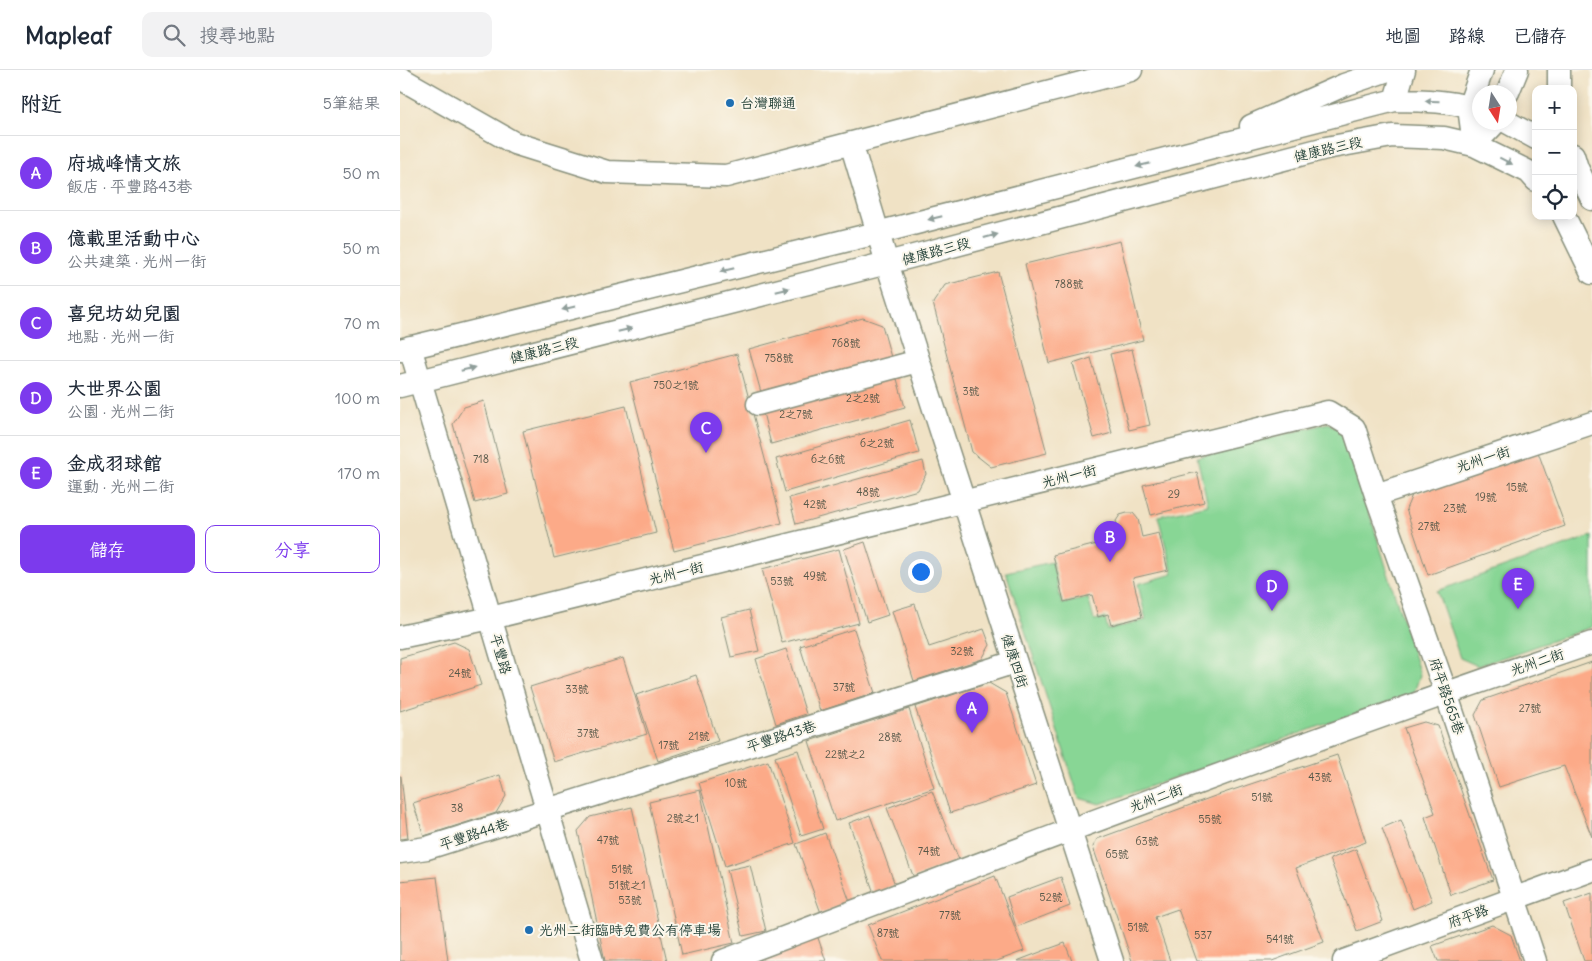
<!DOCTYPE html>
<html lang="zh-TW">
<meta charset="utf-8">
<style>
:root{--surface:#fff;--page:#f2f2f3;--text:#1f2937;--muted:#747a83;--line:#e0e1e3;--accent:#7c3aed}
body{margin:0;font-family:Delius,"LXGW WenKai TC",sans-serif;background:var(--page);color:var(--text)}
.controls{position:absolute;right:15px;top:15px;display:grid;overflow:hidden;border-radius:10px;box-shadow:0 2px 12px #0003}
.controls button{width:45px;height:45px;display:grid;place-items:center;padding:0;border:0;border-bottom:1px solid var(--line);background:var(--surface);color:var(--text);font:25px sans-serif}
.compass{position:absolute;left:1072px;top:15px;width:45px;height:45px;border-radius:50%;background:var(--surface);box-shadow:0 2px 12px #0003;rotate:168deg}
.you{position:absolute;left:520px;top:501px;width:18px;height:18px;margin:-12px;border:4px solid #fff;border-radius:50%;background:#1a73e8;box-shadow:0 0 0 8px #1a73e833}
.badge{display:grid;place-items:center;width:32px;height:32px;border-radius:50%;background:var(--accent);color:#fff;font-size:16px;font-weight:700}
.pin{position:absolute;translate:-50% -41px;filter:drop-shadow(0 1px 2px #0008)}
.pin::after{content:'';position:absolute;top:26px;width:18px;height:15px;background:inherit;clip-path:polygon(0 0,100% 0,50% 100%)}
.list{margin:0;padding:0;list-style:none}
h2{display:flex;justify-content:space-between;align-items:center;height:65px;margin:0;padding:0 20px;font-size:21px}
h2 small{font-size:16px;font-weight:400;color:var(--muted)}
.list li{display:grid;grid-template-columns:32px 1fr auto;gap:15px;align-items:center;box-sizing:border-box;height:75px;padding:0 20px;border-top:1px solid var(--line)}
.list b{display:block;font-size:19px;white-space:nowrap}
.list p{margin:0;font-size:16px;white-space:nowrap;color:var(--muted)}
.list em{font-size:16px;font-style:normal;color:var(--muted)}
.actions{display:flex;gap:10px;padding:15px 20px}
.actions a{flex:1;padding:11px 0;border:1px solid var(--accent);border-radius:10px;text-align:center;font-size:18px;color:var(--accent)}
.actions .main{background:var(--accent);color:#fff}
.icon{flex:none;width:28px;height:28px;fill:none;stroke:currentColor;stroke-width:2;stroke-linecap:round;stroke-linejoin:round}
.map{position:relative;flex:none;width:1192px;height:891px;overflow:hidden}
header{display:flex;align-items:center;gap:30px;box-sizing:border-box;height:70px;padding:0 25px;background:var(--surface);border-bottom:1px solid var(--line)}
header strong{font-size:24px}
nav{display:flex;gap:28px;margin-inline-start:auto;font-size:18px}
.search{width:350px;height:45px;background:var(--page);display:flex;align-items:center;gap:12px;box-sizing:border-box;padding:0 18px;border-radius:10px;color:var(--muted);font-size:19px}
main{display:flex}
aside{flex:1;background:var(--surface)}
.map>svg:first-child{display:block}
.green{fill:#88d695;stroke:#548a64}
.building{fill:#fcaa88}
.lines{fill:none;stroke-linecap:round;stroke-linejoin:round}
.minor-casing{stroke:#88907c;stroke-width:25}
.minor{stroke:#fff;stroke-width:22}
.oneway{fill:#8f9e9a}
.poi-dot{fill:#1f6fb2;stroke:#fbf7ec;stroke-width:2}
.labels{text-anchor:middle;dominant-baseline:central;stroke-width:4;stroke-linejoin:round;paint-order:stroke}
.number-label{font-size:11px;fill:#565849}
.poi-label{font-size:14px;fill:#1f3d34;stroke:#fbf7ec;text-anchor:start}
.street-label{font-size:14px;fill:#1f3d34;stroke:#fbf7ec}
</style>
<header>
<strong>Mapleaf</strong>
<div class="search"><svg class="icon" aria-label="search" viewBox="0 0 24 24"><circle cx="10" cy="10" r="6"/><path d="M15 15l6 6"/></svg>搜尋地點</div>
<nav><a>地圖</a><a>路線</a><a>已儲存</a></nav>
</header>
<main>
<aside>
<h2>附近<small>5筆結果</small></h2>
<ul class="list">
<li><span class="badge">A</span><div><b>府城峰情文旅</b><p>飯店 · 平豐路43巷</p></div><em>50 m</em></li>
<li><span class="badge">B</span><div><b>億載里活動中心</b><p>公共建築 · 光州一街</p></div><em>50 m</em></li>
<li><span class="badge">C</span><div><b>喜兒坊幼兒園</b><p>地點 · 光州一街</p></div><em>70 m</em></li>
<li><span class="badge">D</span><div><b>大世界公園</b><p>公園 · 光州二街</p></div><em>100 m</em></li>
<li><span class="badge">E</span><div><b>金成羽球館</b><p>運動 · 光州二街</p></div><em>170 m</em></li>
</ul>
<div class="actions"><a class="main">儲存</a><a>分享</a></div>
</aside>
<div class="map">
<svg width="1192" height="891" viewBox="0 0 1192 891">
<rect width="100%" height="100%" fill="#fbf7ec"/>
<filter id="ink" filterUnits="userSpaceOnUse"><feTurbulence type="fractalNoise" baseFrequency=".02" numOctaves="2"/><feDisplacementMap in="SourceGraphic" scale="10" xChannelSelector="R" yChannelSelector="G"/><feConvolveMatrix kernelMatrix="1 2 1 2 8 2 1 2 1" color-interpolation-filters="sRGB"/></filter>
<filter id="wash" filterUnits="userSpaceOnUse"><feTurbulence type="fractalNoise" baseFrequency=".0096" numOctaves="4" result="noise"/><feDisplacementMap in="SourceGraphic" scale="20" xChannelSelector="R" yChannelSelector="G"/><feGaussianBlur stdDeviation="1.12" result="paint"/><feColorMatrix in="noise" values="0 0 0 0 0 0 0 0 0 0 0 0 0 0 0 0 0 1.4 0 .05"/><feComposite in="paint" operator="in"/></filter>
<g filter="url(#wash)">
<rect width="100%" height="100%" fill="#f0e2c5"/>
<!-- green -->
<path class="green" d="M928,353l16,9 76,243 -6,18 -314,111 -21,-6 -73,-226 46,-10 10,42 26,-6 6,22 11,-2 3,12 38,-10 -8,-36 35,-10 -15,-58 50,-11 -11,-48z
M1192,466v91l-114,39 -18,-8 -23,-67z"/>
<g id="blocks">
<!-- building -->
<path class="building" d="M720,171l23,99 -94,23 -24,-99z
M598,202l49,181 -56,14 -19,-15 -39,-149 12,-18z
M463,248l19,7 10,36 -130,35 -13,-47z
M732,279l18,76 -21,5 -19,-76z
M337,284l45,169 -108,28 -44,-169z
M691,288l21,75 -18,5 -21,-74z
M495,302l10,35 -134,37 -9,-35z
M84,331l24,93 -33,9 -22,-79 11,-17z
M226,336l30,127 -102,25 -31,-127z
M510,350l9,33 -134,39 -9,-33z
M1138,382l27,74 -137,49 -22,-66 6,-14z
M523,391l3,13 -8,16 -122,34 -7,-26z
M797,402l7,30 -53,13 -8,-30z
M727,443h6l5,6 4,18 17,-4 9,37 -35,8 9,39 -31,8 -3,-11 -10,3 -6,-22 -28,7 -11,-47 44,-11 -2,-8 22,-5 3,9 1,-1 -5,-18 4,-6z
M465,472l23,73 -21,7 -23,-73z
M439,479l20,74 -77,20 -20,-74z
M515,534l14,43 55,-18 6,16 -8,14 -68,22 -22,-70z
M349,540l10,41 -28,6 -10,-40z
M454,559l21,64 -55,18 -20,-65z
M54,572l15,7 12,36 -81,26v-53z
M386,579l20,65 -30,10 -20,-65z
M223,588l24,76 -93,28 -24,-75z
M1192,592v175l-28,-71 -65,21 -24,-72 8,-15z
M296,605l22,66 -60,20 -22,-66z
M589,613l17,10 30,92 -86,28 -35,-106z
M509,639l25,79 -99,33 -26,-80z
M1024,652l14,4 55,154 -42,15 -26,-78 10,-4 -31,-85z
M398,680l25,79 -22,7 -26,-79z
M937,685l29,87 -70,26 28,74 -52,19h-75l-19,-52 -23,8 15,44h-38l-39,-114 4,-8 118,-43z
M368,691l27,82 -70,23 -26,-83z
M100,705l6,21 -10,17 -72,23 -11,-33z
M0,706h1l7,62 -8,1z
M300,720l34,153 -52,12 -33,-153z
M532,721l27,69 -45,18 -27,-70z
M232,737l35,154h-62l-27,-130 12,-14z
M470,745l25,70 -21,8 -25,-70z
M1001,750l31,81 -19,8 -31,-81z
M425,763l25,69 -29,11 -25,-69z
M956,779l27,72 -26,10 -27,-72z
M350,795l16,66 -23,5 -16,-66z
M595,806l29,75 -27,10h-115l-14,-36z
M37,807l11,84h-48v-80z
M661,807l9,29 -54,21 -9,-30z
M1192,823v68h-8l-20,-58z
M1092,855l19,10 9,26h-82l-6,-15z
M417,865l9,26h-76z
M665,873l7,18h-55l26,-10z"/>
</g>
</g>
<g filter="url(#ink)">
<use href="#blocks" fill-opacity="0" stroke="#88907c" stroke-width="1"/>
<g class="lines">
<!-- minor casing -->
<g class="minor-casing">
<path id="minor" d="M1159,0v19
M0,8l114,65 93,29 119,4 405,-106
M1108,22l9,-22
M995,30l9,-30
M1107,52l29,16
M851,56l93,-41 44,-15
M451,73l36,120 225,698
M1074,75l-5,-38 13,-37
M1074,75l22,-23
M1173,85l4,13 15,31
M1164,146l28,57
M10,277l182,614
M0,280l477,-117 518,-133c28,1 58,0 85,11
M0,316l487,-123 439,-115 66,-12 52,2 30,7 55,27 7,8
M358,334l160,-43
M976,425l70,198 89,268
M0,567l91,-19 837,-206 26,16 22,67 216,-72
M0,782l27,-4 588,-186
M323,891c288,-109 577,-219 869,-318
M944,891l248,-91"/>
</g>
<!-- minor -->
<use href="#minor" class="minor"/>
</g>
<!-- one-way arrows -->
<defs><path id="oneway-solid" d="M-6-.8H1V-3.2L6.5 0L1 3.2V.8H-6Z" transform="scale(1.25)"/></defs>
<g class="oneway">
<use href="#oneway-solid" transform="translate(1032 31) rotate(-178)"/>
<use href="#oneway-solid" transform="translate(1106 91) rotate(27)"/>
<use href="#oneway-solid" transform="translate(743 95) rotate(166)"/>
<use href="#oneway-solid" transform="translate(535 148) rotate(166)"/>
<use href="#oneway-solid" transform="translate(591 166) rotate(-15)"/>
<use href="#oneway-solid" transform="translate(327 200) rotate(166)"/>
<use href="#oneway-solid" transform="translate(383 220) rotate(-14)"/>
<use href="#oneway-solid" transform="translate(169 238) rotate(166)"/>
<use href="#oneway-solid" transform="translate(225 260) rotate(-14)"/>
<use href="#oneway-solid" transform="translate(68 299) rotate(-14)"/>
</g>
</g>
<!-- markers -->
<g class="poi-dot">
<circle cx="330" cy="33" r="5"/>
<circle cx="129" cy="860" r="5"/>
</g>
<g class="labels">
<!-- number labels -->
<g class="number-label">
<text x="669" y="214">788號</text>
<text x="446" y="273">768號</text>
<text x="379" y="288">758號</text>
<text x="276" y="315">750之1號</text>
<text x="571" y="321">3號</text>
<text x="463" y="328">2之2號</text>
<text x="396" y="344">2之7號</text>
<text x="477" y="373">6之2號</text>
<text x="81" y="389">718</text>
<text x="428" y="389">6之6號</text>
<text x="1117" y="417">15號</text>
<text x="468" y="422">48號</text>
<text x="774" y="424">29</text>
<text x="1086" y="427">19號</text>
<text x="415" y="434">42號</text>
<text x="1055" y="438">23號</text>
<text x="1029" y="456">27號</text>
<text x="415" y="506">49號</text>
<text x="382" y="511">53號</text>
<text x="562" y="581">32號</text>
<text x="60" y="603">24號</text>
<text x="444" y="617">37號</text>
<text x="177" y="619">33號</text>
<text x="1130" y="638">27號</text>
<text x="188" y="663">37號</text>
<text x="299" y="666">21號</text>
<text x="490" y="667">28號</text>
<text x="269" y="675">17號</text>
<text x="445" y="684">22號之2</text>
<text x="920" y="707">43號</text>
<text x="336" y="713">10號</text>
<text x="862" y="727">51號</text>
<text x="57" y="738">38</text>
<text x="283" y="748">2號之1</text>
<text x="810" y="749">55號</text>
<text x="208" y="770">47號</text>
<text x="747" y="771">63號</text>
<text x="529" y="781">74號</text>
<text x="717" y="784">65號</text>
<text x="222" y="799">51號</text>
<text x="227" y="815">51號之1</text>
<text x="651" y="827">52號</text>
<text x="230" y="830">53號</text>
<text x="550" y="845">77號</text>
<text x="738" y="857">51號</text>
<text x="488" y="863">87號</text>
<text x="803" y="865">537</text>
<text x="880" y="869">541號</text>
</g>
<!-- poi labels -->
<g class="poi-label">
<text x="340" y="33">台灣聯通</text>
<text x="139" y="860">光州二街臨時免費公有停車場</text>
</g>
<!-- street labels -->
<g class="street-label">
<text transform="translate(928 79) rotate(-13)">健康路三段</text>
<text transform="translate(536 181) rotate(-15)">健康路三段</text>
<text transform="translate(144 280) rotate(-14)">健康路三段</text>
<text transform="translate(1083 389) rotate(-18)">光州一街</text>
<text transform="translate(669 406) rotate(-14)">光州一街</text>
<text transform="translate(276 503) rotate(-14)">光州一街</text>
<text transform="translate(101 584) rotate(74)">平豐路</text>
<text transform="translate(615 591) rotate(72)">健康四街</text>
<text transform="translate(1137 592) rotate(-19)">光州二街</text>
<text transform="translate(1047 626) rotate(71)">府平路565巷</text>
<text transform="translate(381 666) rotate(-18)">平豐路43巷</text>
<text transform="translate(756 728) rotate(-20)">光州二街</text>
<text transform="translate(74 764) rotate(-18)">平豐路44巷</text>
<text transform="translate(1068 846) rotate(-20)">府平路</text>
</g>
</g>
</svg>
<div class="controls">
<button>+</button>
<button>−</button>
<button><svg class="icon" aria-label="locate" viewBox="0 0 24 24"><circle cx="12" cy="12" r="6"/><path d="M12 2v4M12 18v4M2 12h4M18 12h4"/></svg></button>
</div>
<svg class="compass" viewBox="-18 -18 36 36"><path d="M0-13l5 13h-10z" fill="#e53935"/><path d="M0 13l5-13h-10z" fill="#747a83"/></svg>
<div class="you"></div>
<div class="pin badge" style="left:572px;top:663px">A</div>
<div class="pin badge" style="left:710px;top:492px">B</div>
<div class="pin badge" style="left:306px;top:383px">C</div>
<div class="pin badge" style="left:872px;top:541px">D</div>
<div class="pin badge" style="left:1118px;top:539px">E</div>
</div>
</main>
